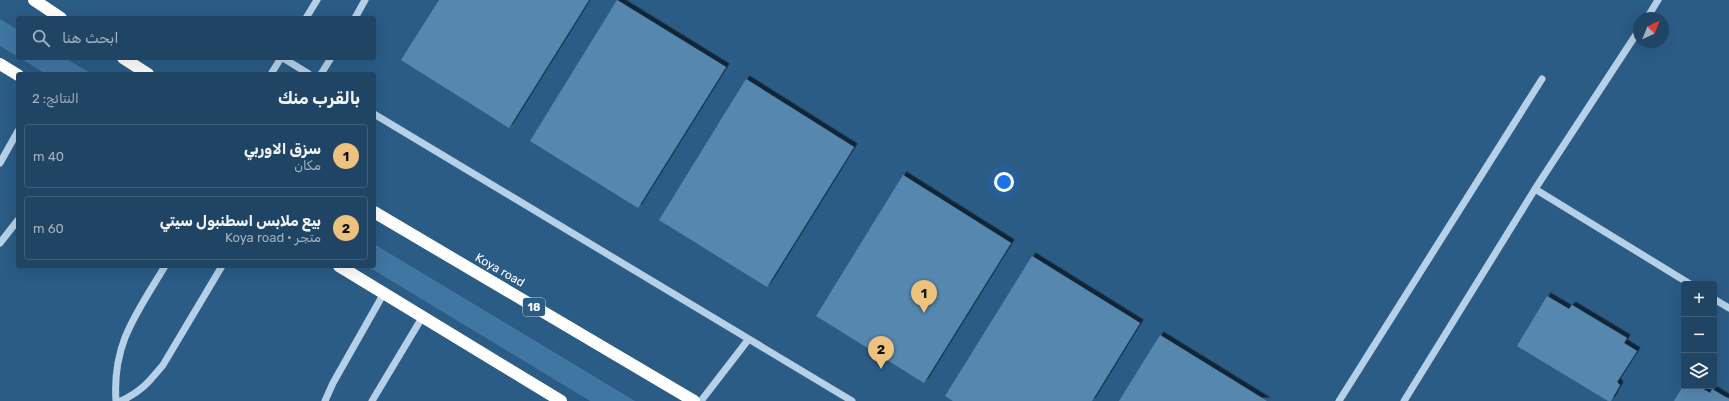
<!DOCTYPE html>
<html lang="ar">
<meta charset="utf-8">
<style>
:root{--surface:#204564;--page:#2d4f6d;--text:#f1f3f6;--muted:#a2b1bf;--line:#3d5d78;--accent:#edc27e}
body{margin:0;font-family:Rubik,Vazirmatn,sans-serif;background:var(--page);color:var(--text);direction:rtl}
.controls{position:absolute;right:12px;bottom:12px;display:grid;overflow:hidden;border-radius:4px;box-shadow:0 4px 16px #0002}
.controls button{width:36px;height:36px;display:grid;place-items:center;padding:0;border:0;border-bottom:1px solid var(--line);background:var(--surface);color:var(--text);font:20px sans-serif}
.compass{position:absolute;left:1633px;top:12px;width:36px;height:36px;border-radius:50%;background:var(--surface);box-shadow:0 4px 16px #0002;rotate:43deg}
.you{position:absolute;left:1004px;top:182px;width:14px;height:14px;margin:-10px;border:3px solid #fff;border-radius:50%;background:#1a73e8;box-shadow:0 0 0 6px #1a73e833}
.badge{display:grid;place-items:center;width:26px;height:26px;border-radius:50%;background:var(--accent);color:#111;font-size:13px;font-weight:700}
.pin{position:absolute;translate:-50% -33px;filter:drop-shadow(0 1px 2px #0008)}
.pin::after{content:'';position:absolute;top:21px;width:14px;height:12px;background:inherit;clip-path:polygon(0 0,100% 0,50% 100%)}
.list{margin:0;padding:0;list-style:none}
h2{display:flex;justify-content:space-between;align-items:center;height:52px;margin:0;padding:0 16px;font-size:17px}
h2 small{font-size:13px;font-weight:400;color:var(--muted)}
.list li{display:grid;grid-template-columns:26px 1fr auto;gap:12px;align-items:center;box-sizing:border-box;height:64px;margin:0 8px 8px;padding:0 8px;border:1px solid var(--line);border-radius:4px}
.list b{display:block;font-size:15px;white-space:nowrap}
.list p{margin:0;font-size:13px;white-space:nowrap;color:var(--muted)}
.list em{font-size:13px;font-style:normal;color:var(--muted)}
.icon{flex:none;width:22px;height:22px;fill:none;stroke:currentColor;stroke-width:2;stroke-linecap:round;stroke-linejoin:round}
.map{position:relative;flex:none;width:1729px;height:401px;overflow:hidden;direction:ltr}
.search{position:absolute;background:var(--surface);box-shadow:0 4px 16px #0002;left:16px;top:16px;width:360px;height:44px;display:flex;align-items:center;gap:10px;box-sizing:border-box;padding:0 14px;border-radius:4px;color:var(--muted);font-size:15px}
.panel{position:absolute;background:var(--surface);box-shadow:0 4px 16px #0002;left:16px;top:72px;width:360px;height:196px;border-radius:4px;direction:rtl}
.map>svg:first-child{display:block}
.green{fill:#4076a2}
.building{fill:#5787af;filter:url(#shadow)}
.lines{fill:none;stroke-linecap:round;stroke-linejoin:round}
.minor{stroke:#b6d1e7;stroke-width:7}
.highway{stroke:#fff;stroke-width:12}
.labels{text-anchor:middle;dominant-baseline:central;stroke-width:3;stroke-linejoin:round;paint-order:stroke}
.shield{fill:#2b5c86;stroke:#bfcedb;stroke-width:1}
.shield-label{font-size:11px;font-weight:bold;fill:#fff}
.street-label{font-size:12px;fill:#fff;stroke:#2b5c86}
</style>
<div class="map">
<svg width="1729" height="401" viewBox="0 0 1729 401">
<defs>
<filter id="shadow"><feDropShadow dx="3.5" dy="-3.5" stdDeviation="0" flood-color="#0009"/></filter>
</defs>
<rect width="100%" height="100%" fill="#2b5c86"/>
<!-- green -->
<path class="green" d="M0,19l18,11v27l-18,-11z
M20,58h45l27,16h-46z
M374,244l261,157h-45l-223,-135h7z"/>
<!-- building -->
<path class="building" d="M439,0h150l-80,128 -108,-68z
M617,0l109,67 -88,141 -108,-67z
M746,79l108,68 -87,140 -108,-67z
M903,175l108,68 -87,140 -108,-67z
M1032,256l108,67 -48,78h-139l-8,-5z
M1547,296l22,13 3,-4 55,33 -3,5 13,8 -20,31 3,3 -9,16h-3l-91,-55z
M1160,335l107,66h-148z
M1683,386h15l12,7 2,-4 17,10v2h-55z"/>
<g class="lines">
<!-- minor -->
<path class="minor" d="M306,18l11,-18
M355,18l10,-18
M1647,18l11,-18
M283,58l26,16
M271,74l10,-16
M321,74l10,-16
M374,114l478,287
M0,163l18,-32
M1535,189l155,95
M0,243l18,-23
M1714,299l15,9
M116,401c-4,-58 21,-88 49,-135
M121,401c21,-10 28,-19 42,-36l59,-99
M325,401l8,-18 51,-90
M372,401l51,-85
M701,401l47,-61
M1339,401l203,-322
M1404,401l131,-212 104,-159"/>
<!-- highway -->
<path class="highway" d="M34,0l27,18
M123,58l25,16
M0,64l18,11
M374,212l320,189
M339,266l222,135"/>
</g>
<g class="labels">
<!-- shield labels -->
<rect class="shield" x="523" y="298" width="22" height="18" rx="3"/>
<g class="shield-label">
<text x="534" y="307">18</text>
</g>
<!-- street labels -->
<g class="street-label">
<text transform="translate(500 270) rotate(30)">Koya road</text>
</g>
</g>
</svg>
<div class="controls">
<button>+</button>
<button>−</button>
<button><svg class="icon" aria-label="layers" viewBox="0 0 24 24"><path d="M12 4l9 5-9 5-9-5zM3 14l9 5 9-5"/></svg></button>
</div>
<svg class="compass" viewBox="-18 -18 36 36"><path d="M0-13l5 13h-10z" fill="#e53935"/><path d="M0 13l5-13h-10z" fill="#a2b1bf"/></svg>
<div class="you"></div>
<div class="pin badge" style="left:924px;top:313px">1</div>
<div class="pin badge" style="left:881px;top:369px">2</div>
<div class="search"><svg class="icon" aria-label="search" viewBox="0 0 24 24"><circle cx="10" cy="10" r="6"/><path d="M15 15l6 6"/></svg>ابحث هنا</div>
<section class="panel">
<h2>بالقرب منك<small>النتائج: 2</small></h2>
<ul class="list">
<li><span class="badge">1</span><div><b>سزق الاوربي</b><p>مكان</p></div><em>40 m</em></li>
<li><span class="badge">2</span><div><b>بيع ملابس اسطنبول سيتي</b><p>متجر · Koya road</p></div><em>60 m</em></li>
</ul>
</section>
</div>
